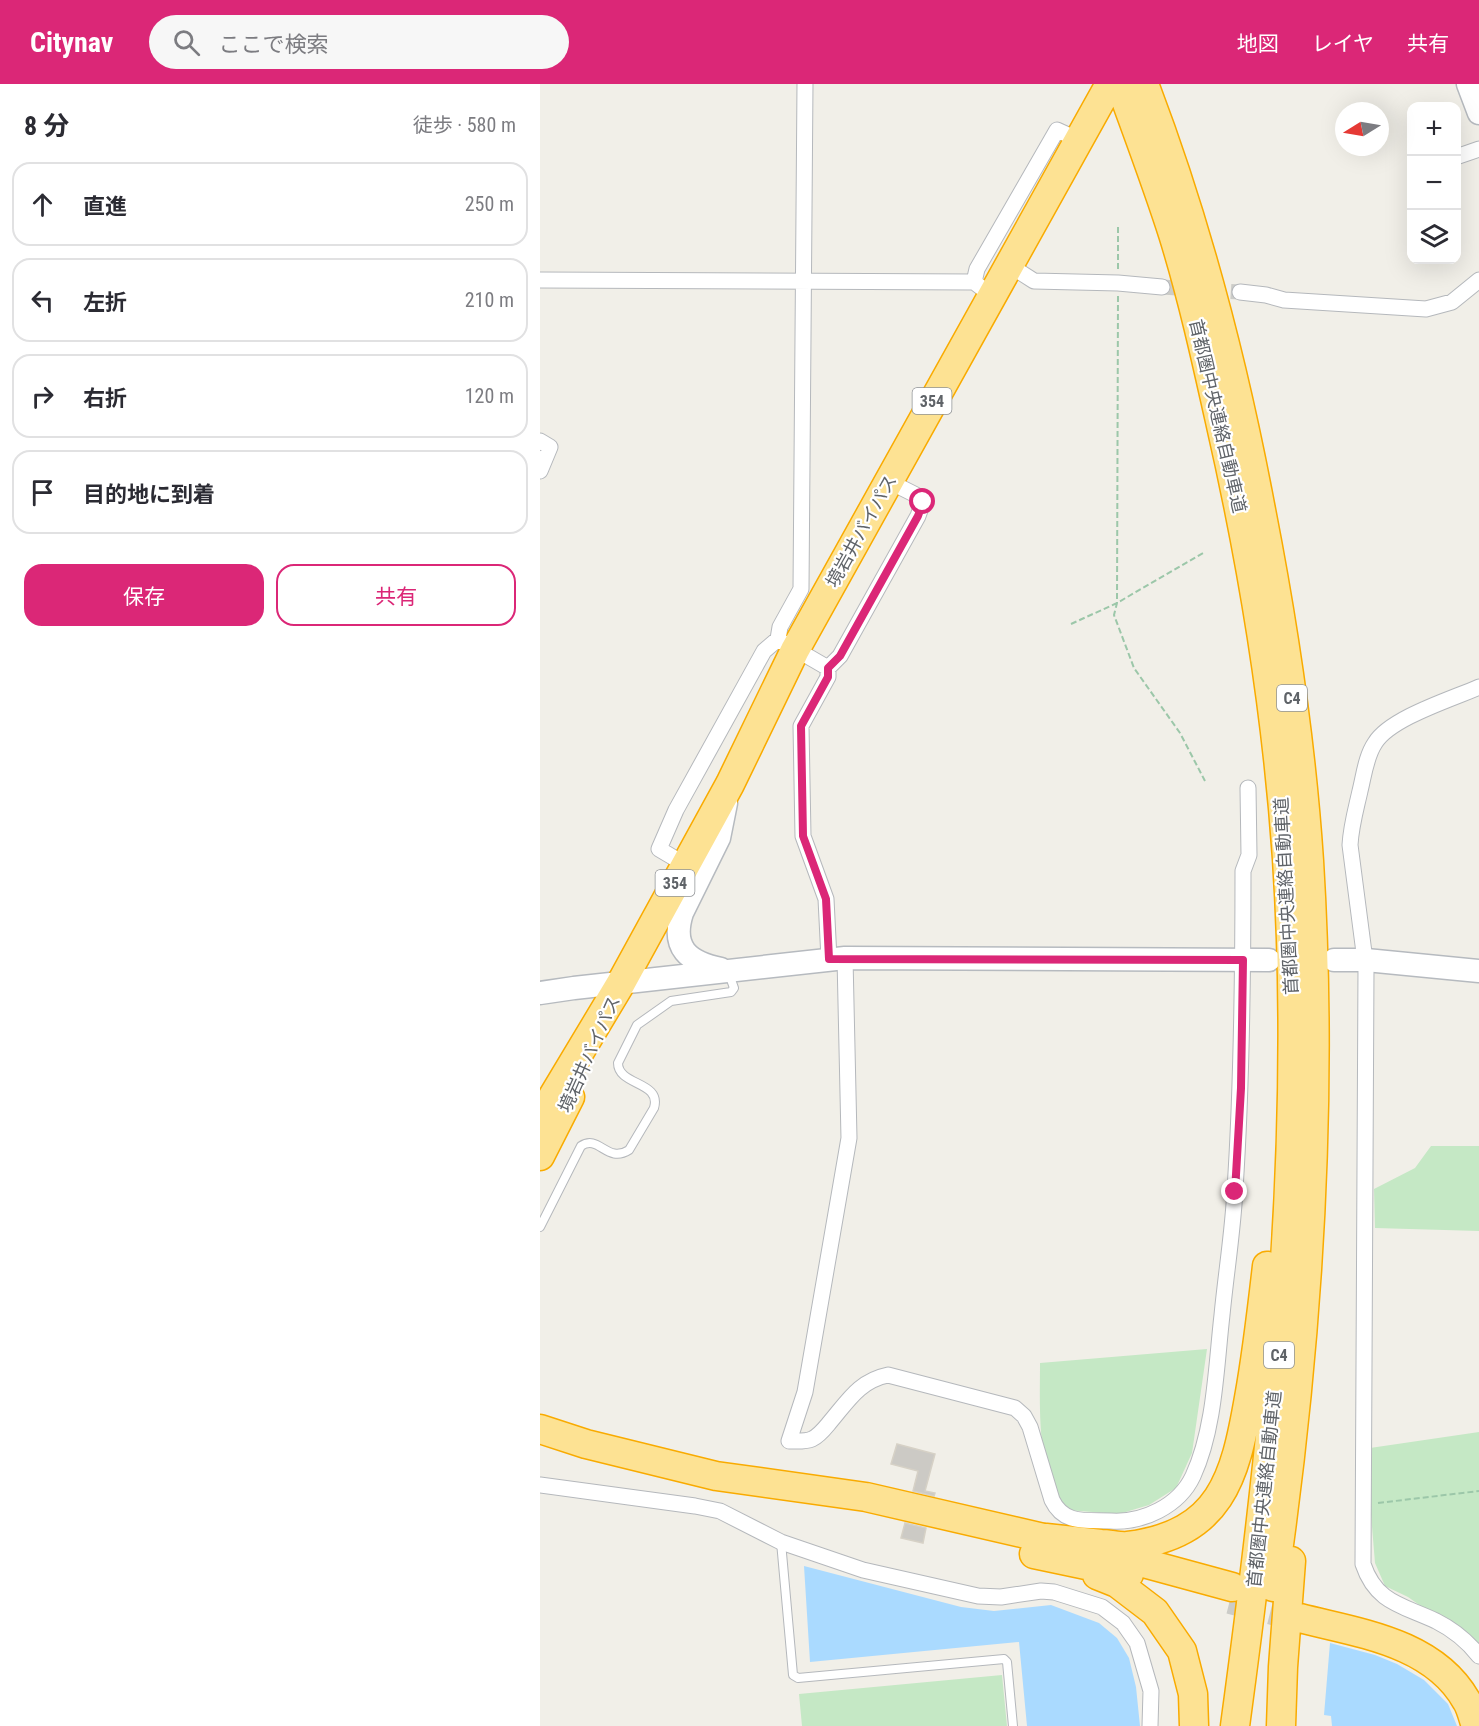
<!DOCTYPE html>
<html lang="ja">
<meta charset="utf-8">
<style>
:root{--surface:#fff;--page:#f7f7f7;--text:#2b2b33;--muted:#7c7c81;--line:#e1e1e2;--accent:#db2777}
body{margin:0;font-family:"Roboto Condensed","Noto Sans JP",sans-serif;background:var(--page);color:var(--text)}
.controls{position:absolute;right:18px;top:18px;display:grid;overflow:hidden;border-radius:12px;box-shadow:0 6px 24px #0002}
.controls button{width:54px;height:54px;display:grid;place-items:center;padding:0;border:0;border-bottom:2px solid var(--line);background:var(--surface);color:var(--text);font:30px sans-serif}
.compass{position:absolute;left:795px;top:18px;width:54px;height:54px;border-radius:50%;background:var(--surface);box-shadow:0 6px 24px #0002;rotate:259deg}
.stop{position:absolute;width:18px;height:18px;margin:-14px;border:4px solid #db2777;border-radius:50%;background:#fff}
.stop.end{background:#db2777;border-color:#fff;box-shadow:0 2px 6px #0008}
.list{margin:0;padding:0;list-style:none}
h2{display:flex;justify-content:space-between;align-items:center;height:78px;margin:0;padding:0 24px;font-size:26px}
h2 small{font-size:20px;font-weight:400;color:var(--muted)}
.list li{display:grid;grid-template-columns:39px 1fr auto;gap:18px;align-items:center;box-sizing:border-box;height:84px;margin:0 12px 12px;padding:0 12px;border:2px solid var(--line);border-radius:18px}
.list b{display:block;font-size:22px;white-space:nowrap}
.list em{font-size:20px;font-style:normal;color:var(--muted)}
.actions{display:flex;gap:12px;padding:18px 24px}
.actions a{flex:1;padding:14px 0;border:2px solid var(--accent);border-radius:18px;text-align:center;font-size:21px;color:var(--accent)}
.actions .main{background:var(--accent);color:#fff}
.icon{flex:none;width:33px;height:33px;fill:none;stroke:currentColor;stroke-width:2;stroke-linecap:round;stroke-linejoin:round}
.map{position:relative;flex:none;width:939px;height:1642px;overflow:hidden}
header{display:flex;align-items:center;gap:36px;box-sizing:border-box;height:84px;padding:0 30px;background:var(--accent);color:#fff}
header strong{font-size:28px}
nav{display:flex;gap:33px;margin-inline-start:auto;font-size:21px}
.search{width:420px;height:54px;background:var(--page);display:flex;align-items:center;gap:15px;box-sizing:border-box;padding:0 21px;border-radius:33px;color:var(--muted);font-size:22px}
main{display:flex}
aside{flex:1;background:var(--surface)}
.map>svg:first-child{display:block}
.green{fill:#c5e8c5}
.water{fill:#aadaff}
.building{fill:#cccac5;stroke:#d6d1c6;stroke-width:1.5}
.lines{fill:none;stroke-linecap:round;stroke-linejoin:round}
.street-tunnel{stroke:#ccccc8;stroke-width:15;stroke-dasharray:15 8;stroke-linecap:butt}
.highway-tunnel{stroke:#ccccc8;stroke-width:28;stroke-dasharray:28 14;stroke-linecap:butt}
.lane-casing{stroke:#b5b8bc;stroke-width:10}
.street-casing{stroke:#b5b8bc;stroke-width:17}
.secondary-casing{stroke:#b6babf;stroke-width:25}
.highway-casing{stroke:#f9ab00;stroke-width:31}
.path{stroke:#9cc7a9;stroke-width:2;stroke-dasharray:6 3;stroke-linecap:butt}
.lane{stroke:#fff;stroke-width:8}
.street{stroke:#fff;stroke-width:15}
.secondary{stroke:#fff;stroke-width:22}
.highway{stroke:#fde293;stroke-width:28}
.route{stroke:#db2777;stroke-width:8}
.labels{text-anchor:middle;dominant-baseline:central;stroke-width:4.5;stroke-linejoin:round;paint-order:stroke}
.shield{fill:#fff;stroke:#8f9295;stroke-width:1.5}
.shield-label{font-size:16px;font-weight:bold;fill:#5f6368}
.street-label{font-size:18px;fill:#5f6368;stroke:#fff}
</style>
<header>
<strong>Citynav</strong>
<div class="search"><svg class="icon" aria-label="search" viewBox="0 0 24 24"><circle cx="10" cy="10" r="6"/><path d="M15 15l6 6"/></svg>ここで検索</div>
<nav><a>地図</a><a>レイヤ</a><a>共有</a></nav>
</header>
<main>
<aside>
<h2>8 分<small>徒歩 · 580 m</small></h2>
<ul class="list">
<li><svg class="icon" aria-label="ahead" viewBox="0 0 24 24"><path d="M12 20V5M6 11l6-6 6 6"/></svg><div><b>直進</b></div><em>250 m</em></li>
<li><svg class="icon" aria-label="left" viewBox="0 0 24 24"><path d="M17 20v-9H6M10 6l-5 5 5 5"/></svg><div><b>左折</b></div><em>210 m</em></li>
<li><svg class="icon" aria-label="right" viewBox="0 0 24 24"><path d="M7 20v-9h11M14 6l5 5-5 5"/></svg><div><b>右折</b></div><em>120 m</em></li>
<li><svg class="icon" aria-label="arrive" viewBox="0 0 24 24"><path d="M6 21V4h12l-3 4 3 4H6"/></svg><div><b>目的地に到着</b></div></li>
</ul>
<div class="actions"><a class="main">保存</a><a>共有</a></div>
</aside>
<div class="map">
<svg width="939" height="1642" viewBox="0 0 939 1642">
<rect width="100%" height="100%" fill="#f1efe8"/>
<!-- green -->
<path class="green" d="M891,1062h48v85l-104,-3 -1,-39 41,-21z
M667,1265l-15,104 -16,35 -27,17 -30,9 -53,-4c-30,-37 -26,-102 -26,-147z
M939,1348v215l-71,-50 -23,-11 -10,-23 -6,-73 1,-42z
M462,1591l5,51h-205l-3,-32z"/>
<!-- water -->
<path class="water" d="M264,1482l157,41 33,4 57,-6 48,18 18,15 12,20 7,29 4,39h-113l-8,-84 -209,20z
M790,1559l45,12 22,9 27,16 24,24 9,22h-125l-1,-10 -7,-1z"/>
<!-- building -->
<path class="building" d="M357,1360l38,10 -10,37 10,2 -1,3 -21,-5 5,-20 -27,-7z
M365,1439l21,5 -3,15 -22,-5z"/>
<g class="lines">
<!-- street-tunnel -->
<path class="street-tunnel" d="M622,203l78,5"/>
<!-- highway-tunnel -->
<path class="highway-tunnel" d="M690,1516l70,18"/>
<!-- lane casing -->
<g class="lane-casing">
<path id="lane" d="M0,1143l41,-81c18,-12 26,18 48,4l25,-42c8,-27 -36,-22 -36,-45l19,-38 34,-24 60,-9 3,-4 -5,-14
M241,1458l12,133 5,3 206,-19 3,3 6,64"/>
</g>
<!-- street casing -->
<g class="street-casing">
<path id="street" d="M265,0l-4,505 -21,38 -2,12 50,29v9l-27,49 2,110 23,63 3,60
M916,73l23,-8
M469,181l25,16 84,2 44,4
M0,196l434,2 17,13
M434,198l3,-13 80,-139 22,10
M700,208l26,3 18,5 142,9 26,-7 27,-22
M0,357l10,6 -10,24
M288,584l12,-12 78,-140 5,-14 -7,-7 -28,-14
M939,603c-27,12 -89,31 -104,56 -9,13 -11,32 -15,48 -4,18 -9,35 -10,54l16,123 -3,596c13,39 39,41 73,57 16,8 32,21 43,35
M146,781l-27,-16 17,-39 88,-159 14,-12
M305,874l4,180 -44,254 -16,49c7,0 16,1 23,-2 8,-4 13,-11 18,-17 18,-21 29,-41 58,-47l127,33 9,8 6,11 22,73c12,25 34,20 59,21 32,2 68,-15 82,-45 22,-48 23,-109 29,-161 4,-42 11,-84 13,-126 7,-106 8,-212 8,-318l6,-16 -1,-67
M0,1401l155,21 25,5 61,31 82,28 115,26 23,1 40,-6 13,1 48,15 21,16 14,20 14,48 -1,35"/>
</g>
<!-- secondary casing -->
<g class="secondary-casing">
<path id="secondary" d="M928,0l11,29
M794,876h32l113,11
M181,885c-33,-7 -50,-21 -39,-56l37,-75 7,-35
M0,909l34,-5 271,-30 424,2"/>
</g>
<!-- highway casing -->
<g class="highway-casing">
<path id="highway" d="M580,0c18,50 37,100 53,150 19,61 33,124 47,187 33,144 57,290 67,438 19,290 -13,580 -52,867
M604,0c52,136 89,278 116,421 23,117 41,236 49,356 15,242 -1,486 -36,726
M0,1034l81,-135 109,-199 65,-134 315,-566
M0,1072l30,-59
M0,1345l46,15 130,32 150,21 199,46
M506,1454c18,2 37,4 55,6 9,0 19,3 27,2 93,-12 107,-68 121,-148 8,-44 13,-88 18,-132
M567,1469l125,34
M494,1470l95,20
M557,1491l20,8 38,29 27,39 11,43 1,32
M760,1534c58,15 133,24 166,82 5,7 7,18 10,26
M741,1642l2,-59 8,-106"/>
</g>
<!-- path -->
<path class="path" d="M578,185v-45
M578,212l-1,307 -3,12 20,53 46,65 25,48
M531,540l46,-21 86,-50
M838,1419l101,-12"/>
<!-- lane -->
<use href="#lane" class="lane"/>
<!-- street -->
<use href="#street" class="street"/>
<!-- secondary -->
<use href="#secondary" class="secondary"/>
<!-- highway -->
<use href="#highway" class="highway"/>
</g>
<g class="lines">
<!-- route -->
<path class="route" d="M383,418l-5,14 -78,140 -12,12v9l-27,49 2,110 23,63 3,60 414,1 -2,128 -6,104"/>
</g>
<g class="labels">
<!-- shield labels -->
<g class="shield">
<rect x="372.5" y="304" width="39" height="26" rx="4.5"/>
<rect x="737" y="601" width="30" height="26" rx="4.5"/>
<rect x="115.5" y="786" width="39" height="26" rx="4.5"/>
<rect x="724" y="1258" width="30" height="26" rx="4.5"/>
</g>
<g class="shield-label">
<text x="392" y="317">354</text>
<text x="752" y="614">C4</text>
<text x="135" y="799">354</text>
<text x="739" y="1271">C4</text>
</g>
<!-- street labels -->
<g class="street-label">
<text transform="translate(678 332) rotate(77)">首都圏中央連絡自動車道</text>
<text transform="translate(321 447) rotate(-61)">境岩井バイパス</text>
<text transform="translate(746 812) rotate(-93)">首都圏中央連絡自動車道</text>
<text transform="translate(49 970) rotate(-66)">境岩井バイパス</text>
<text transform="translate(724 1405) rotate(-84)">首都圏中央連絡自動車道</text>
</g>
</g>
</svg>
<div class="controls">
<button>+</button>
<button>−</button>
<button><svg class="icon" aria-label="layers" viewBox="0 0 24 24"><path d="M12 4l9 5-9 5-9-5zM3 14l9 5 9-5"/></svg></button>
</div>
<svg class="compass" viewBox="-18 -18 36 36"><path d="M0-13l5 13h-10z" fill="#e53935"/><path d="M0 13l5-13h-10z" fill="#7c7c81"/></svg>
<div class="stop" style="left:383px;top:418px"></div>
<div class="stop end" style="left:695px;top:1108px"></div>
</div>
</main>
